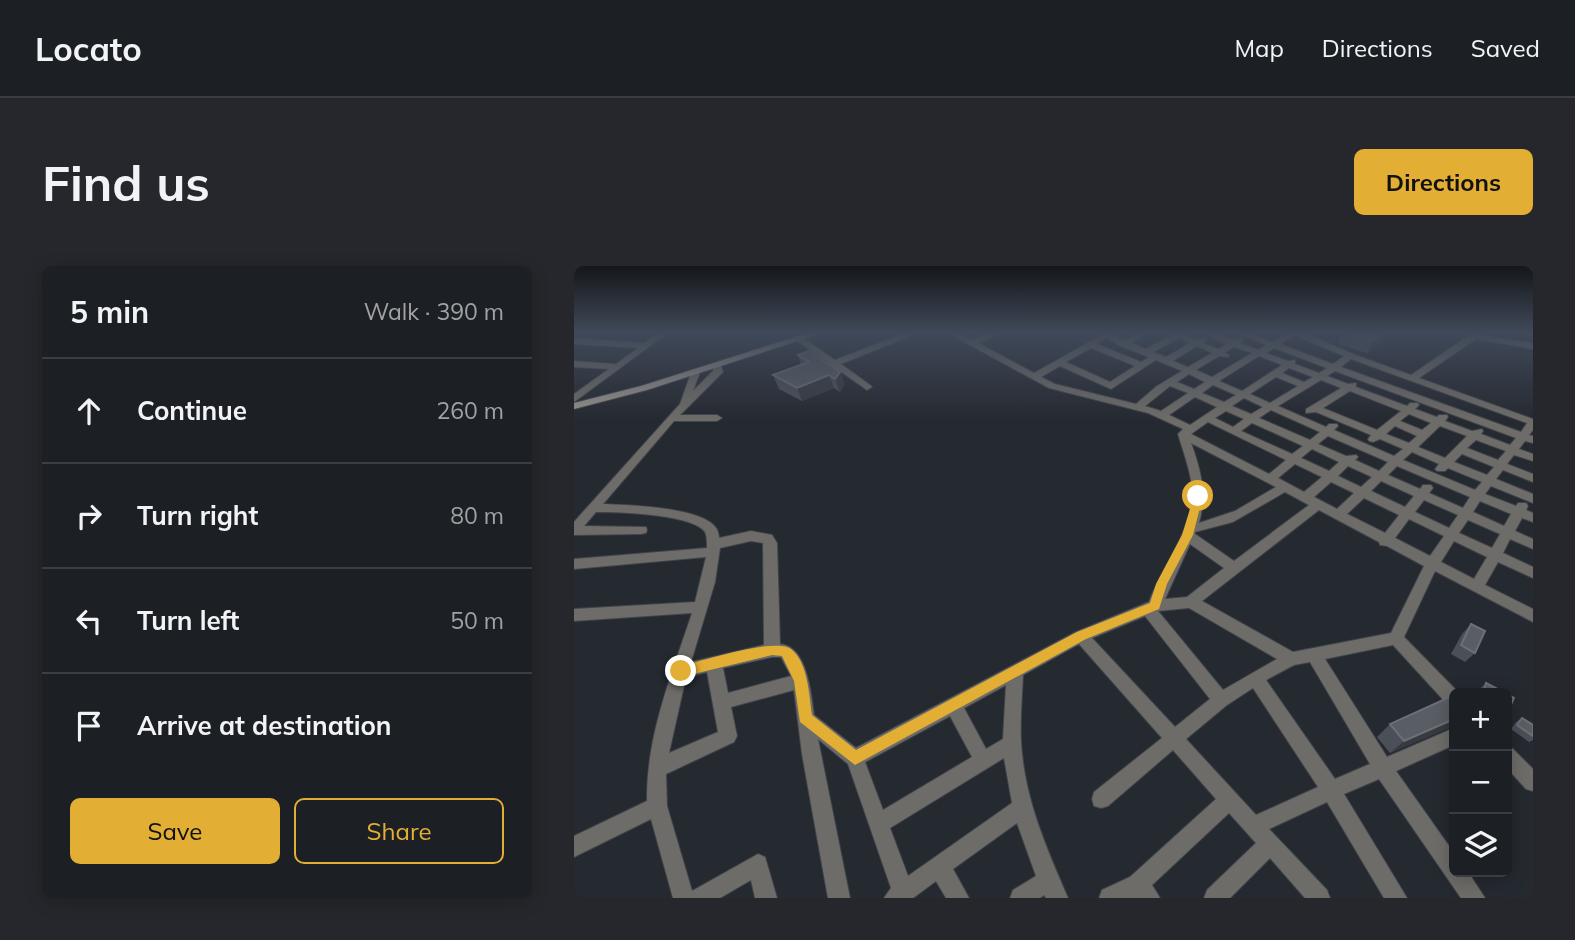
<!DOCTYPE html>
<meta charset="utf-8">
<style>
:root{--surface:#1c1f24;--page:#25272c;--text:#f1f3f6;--muted:#a0a2a6;--line:#3a3d41;--accent:#e2ae34}
body{margin:0;font-family:Mulish,sans-serif;background:var(--page);color:var(--text)}
.controls{position:absolute;right:21px;bottom:21px;display:grid;overflow:hidden;border-radius:10px;box-shadow:0 4px 18px #0003}
.controls button{width:63px;height:63px;display:grid;place-items:center;padding:0;border:0;border-bottom:2px solid var(--line);background:var(--surface);color:var(--text);font:35px sans-serif}
.stop{position:absolute;width:21px;height:21px;margin:-16px;border:5px solid #e2ae34;border-radius:50%;background:#fff}
.stop.end{background:#e2ae34;border-color:#fff;box-shadow:0 2px 7px #0008}
.list{margin:0;padding:0;list-style:none}
h2{display:flex;justify-content:space-between;align-items:center;height:91px;margin:0;padding:0 28px;font-size:30px}
h2 small{font-size:23px;font-weight:400;color:var(--muted)}
.list li{display:grid;grid-template-columns:46px 1fr auto;gap:21px;align-items:center;box-sizing:border-box;height:105px;padding:0 28px;border-top:2px solid var(--line)}
.list b{display:block;font-size:26px;white-space:nowrap}
.list em{font-size:23px;font-style:normal;color:var(--muted)}
.actions{display:flex;gap:14px;padding:21px 28px}
.actions a{flex:1;padding:16px 0;border:2px solid var(--accent);border-radius:10px;text-align:center;font-size:24px;color:var(--accent)}
.actions .main{background:var(--accent);color:#111}
.icon{flex:none;width:38px;height:38px;fill:none;stroke:currentColor;stroke-width:2;stroke-linecap:round;stroke-linejoin:round}
.map{position:relative;flex:none;width:959px;height:632px;overflow:hidden;border-radius:10px}
header{display:flex;align-items:center;gap:42px;box-sizing:border-box;height:98px;padding:0 35px;background:var(--surface);border-bottom:2px solid var(--line)}
header strong{font-size:33px}
nav{display:flex;gap:38px;margin-inline-start:auto;font-size:24px}
.intro{display:flex;align-items:center;justify-content:space-between;box-sizing:border-box;height:168px;padding:0 42px}
h1{margin:0;font-size:49px}
.button{padding:18px 32px;border-radius:10px;background:var(--accent);color:#111;font-size:24px;font-weight:700}
main{display:flex;gap:42px;padding:0 42px}
aside{flex:1;background:var(--surface);border-radius:10px;box-shadow:0 4px 18px #0003}
.map>svg:first-child{display:block}
.lines{fill:none;stroke-linecap:round;stroke-linejoin:round}
.street-casing{stroke:#40444b;stroke-width:2}
.secondary-casing{stroke:#40444b;stroke-width:2}
.street{fill:#6e6c68;fill-rule:evenodd}
.secondary{fill:#95928b;fill-rule:evenodd}
.wall{fill:#4b4f57}
.shaded-wall{fill:#363a41}
.building{fill:#595d64;stroke:#6c6f76;stroke-width:2}
.route{fill:#e2ae34}
</style>
<header>
<strong>Locato</strong>
<nav><a>Map</a><a>Directions</a><a>Saved</a></nav>
</header>
<div class="intro"><h1>Find us</h1><a class="button">Directions</a></div>
<main>
<aside>
<h2>5 min<small>Walk · 390 m</small></h2>
<ul class="list">
<li><svg class="icon" aria-label="ahead" viewBox="0 0 24 24"><path d="M12 20V5M6 11l6-6 6 6"/></svg><div><b>Continue</b></div><em>260 m</em></li>
<li><svg class="icon" aria-label="right" viewBox="0 0 24 24"><path d="M7 20v-9h11M14 6l5 5-5 5"/></svg><div><b>Turn right</b></div><em>80 m</em></li>
<li><svg class="icon" aria-label="left" viewBox="0 0 24 24"><path d="M17 20v-9H6M10 6l-5 5 5 5"/></svg><div><b>Turn left</b></div><em>50 m</em></li>
<li><svg class="icon" aria-label="arrive" viewBox="0 0 24 24"><path d="M6 21V4h12l-3 4 3 4H6"/></svg><div><b>Arrive at destination</b></div></li>
</ul>
<div class="actions"><a class="main">Save</a><a>Share</a></div>
</aside>
<div class="map">
<svg width="959" height="632" viewBox="0 0 959 632">
<rect width="100%" height="100%" fill="#252930"/>
<g class="lines">
<!-- street casing -->
<g class="street-casing">
<path id="street" d="M85,66h10l-95,70v-8l35,-25 -35,-2v-6l42,3 22,-16 -64,-4v-6l70,5z
M334,66h13l-80,32 29,21 2,2 -5,3 -71,-50 7,-2 32,22z
M372,66h11l14,8 20,-8h12l-25,11 56,30 73,-41 18,8 14,-8h11l-18,11 14,6 26,-14 -5,-3h19l-1,3 11,5 9,-2 1,2 -3,3 15,6 9,-5 -27,-12h12l21,8 9,-2 1,2 -3,3 18,7 8,-5 -32,-13h13l25,10 15,-9 16,-1 50,22 58,21 60,-41 62,9v6l-57,-10 -57,39 114,41v11l-4,5 4,1v7l-8,-2 -6,8 14,5v7l-19,-6 -7,9 26,10v8l-30,-12 -7,9 37,15v9l-42,-17 -6,8 31,12 2,-3h8l2,3 -2,4 7,3v9l-11,-4 -7,13 18,8v10l-23,-10 -7,14 30,14v11l-35,-16 -13,23 48,24v13l-98,-51 -31,66 55,56h-5v15l-6,-3 -55,-60 -68,14 62,98 67,-29v17l-58,26 58,82v19h14l17,26h-24l-82,-119 -35,15 63,104h-23l-57,-96 -58,27 58,61 3,8h-25l-35,-40 -40,40h-26l3,-8 49,-47 -27,-30 -77,72 8,13h-61l3,-8 28,-13 86,-78 -43,-49 -65,56 -7,2 -7,-2 -2,-7 2,-7 68,-54 -83,-94 -56,31c-1,22 -3,44 -2,66 3,57 25,106 47,157h-22l-2,-3 -4,3h-30l3,-8 23,-14 -19,-53 -64,46 16,29h-23l-10,-17 -23,17h-29l7,-10 -43,-124 -30,-25 32,159h-22l-26,-144 -8,-64 -63,17 6,29 -3,6 -68,32 1,32 25,85 66,-37 7,3 12,41h-22l-4,-18 -31,18h-47l-22,-79 -77,38v-21l73,-35c-1,-65 25,-127 45,-188l-118,8v-12l121,-7 11,-45 -132,12v-10l133,-11c0,-5 0,-12 -2,-16 -12,-18 -88,-20 -109,-20l-12,14 62,1 1,3 -1,3 -5,1 -67,1v-13l106,-118 12,-34 8,2 -7,19 20,-20 1,-8h6l3,9 -43,43h37l5,3 -5,3h-43l-71,83c25,1 99,3 113,24 2,2 3,8 3,10l32,-7 21,4 5,8 3,101c27,2 31,49 34,71l42,33 220,-116 73,-30c14,-38 46,-73 43,-115 -2,-18 -9,-36 -14,-53l5,-5 -35,-16 -99,-25zM720,69l50,21 -11,8 -53,-20zM533,72l13,8 29,11 -8,5 -44,-18zM605,72l11,5 -24,14 -13,-5zM623,80l15,7 -24,14 -15,-6zM660,81l18,6 -40,24 -16,-7 23,-14 9,1 1,-2 -4,-3zM517,82l44,18 -25,16 -44,-20zM700,82l53,20 -8,5 -24,-9v-4l-7,1 -22,-8zM685,90l23,9 -40,26 -23,-10zM777,93l176,64 -6,9 -180,-65zM582,94l26,11 -25,15 -21,18 -81,-20 -14,-7 19,-11 51,23zM715,102l24,9 -9,5 -22,-9zM761,105l181,67 -6,7 -29,-11 2,-3 -1,-2 -10,2 -27,-10 3,-4 -1,-2h-8l-2,2 -22,-8 4,-4 -1,-2h-8l-3,3 -51,-19v-4l-8,1 -21,-8zM615,108l16,8 -11,7 -17,-7zM702,111l22,9 -28,17 -20,-9zM747,114l20,8 -35,21v4l10,-1 55,23 -3,4 1,2 4,1 7,-3 23,10 -9,7 -60,-26 4,-4 -1,-2h-8l-3,3 -48,-21zM639,119l23,10 -12,7 -22,-9zM596,120l18,7 -27,18 -16,-5zM776,125l51,20 -24,19 -54,-22zM621,131l22,10 -27,18 -21,-10zM670,132l19,9 -12,7 -19,-8zM697,144l49,22 -10,8 -51,-22zM652,145l18,8 -11,8 -18,-9zM835,148l22,9 -9,7 -22,-9zM634,156l78,38 -17,14 -78,-40zM678,157l51,23 -11,8 -51,-23zM821,160l22,10 -8,7 -23,-9zM866,160l27,10 -22,22 -27,-11zM754,170l60,26 -9,9 -24,-11 3,-3 -2,-2 -10,1 -28,-12zM902,174l30,11 -8,9 -31,-12zM617,177l85,44 -41,24 -36,12c8,-29 2,-53 -8,-80zM738,183l27,13 -10,9 -28,-13zM838,186l27,12 -4,5 2,2h8l3,-3 34,14 -7,8 -72,-30zM888,188l32,13 -7,8 -33,-13zM721,198l27,13 -18,15 -26,-14zM774,200l24,11 -11,10 -23,-11zM823,200l73,31 -7,11 -34,-15 4,-5 -2,-3h-8l-3,4 -32,-14zM807,215l33,15 -9,11 -34,-16zM757,216l23,11 -17,16 -23,-12zM711,226l24,13 -75,56 -39,-27v-2l38,-10zM790,232l35,17 -14,18 -38,-19zM850,234l34,15 -9,13 -34,-16zM906,235l31,13 -7,12 -31,-14zM745,244l60,32 1,3 7,1 37,20 -33,67 -98,19 -91,-51zM835,253l35,17 -14,20 -35,-18zM894,254l32,14 -8,14 -33,-15zM177,275l12,2 1,102 -73,17 24,-80 5,-34zM880,275l33,16 -13,22 -33,-17zM616,278l34,24 -37,29 -22,2zM615,342l88,51 -54,31 -65,-79zM571,350l65,83 -35,28 -83,-89zM198,391h9l10,19 -63,17 -5,-25zM736,396l60,102 -35,15 -69,-99 28,-15zM133,406l11,60 -49,21 17,-76zM432,419l-3,54 -17,10 -22,-41zM679,422l65,99 -62,28 -70,-76 41,-34zM376,450l22,41 -89,53 -18,-48zM430,492l8,45 -104,73 -18,-48z
M939,66h20v4z
M933,480l6,3 20,20v22l-7,-2 -19,-21z"/>
</g>
<!-- secondary casing -->
<g class="secondary-casing">
<path id="secondary" d="M237,66h14l-178,58 -73,19v-6l67,-17z"/>
</g>
<!-- street -->
<use href="#street" class="street"/>
<!-- secondary -->
<use href="#secondary" class="secondary"/>
</g>
<!-- wall -->
<path class="wall" d="M768,66h47l-3,6 -19,15 -29,-9z
M224,89l42,17 4,13 -4,7 -6,-4 -32,13 -23,-12 -6,-14 28,-10z
M897,358l4,29 -10,9 -14,-8 11,-20z
M912,417l19,10h-30z
M880,429v31h-1l-63,27 -13,-16 13,-13z
M948,452l11,7v15l-4,2 -18,-13 5,-7z"/>
<!-- shaded-wall -->
<path class="shaded-wall" d="M808,66h7l-3,6 -19,15 6,-13z
M266,106l4,13 -4,7 -5,-13z
M255,109l5,13 -32,13 -5,-13z
M880,453v6l-1,1 -63,27 14,-12z"/>
<!-- building -->
<path class="building" d="M775,66h33l-9,8z
M235,85l31,21 -5,7 -6,-4 -32,13 -24,-13 36,-13 -11,-7z
M897,358l14,7 -10,22 -14,-8z
M912,417l19,10h-20l-2,-1z
M933,428l7,4 -4,9 -3,-2z
M880,429v24l-50,22 -14,-17z
M948,452l11,7v11l-16,-11z"/>
<!-- sky -->
<linearGradient id="sky" x2="0" y2="1"><stop stop-color="#14171a"/><stop offset="0.43" stop-color="#404959"/><stop offset="1" stop-color="#404959" stop-opacity="0"/></linearGradient>
<rect width="959" height="155" fill="url(#sky)"/>
<!-- route -->
<path class="route" d="M624,227l5,3 -10,39 -26,49 -8,25 -73,30 -231,126 -55,-43 -6,-41 -12,-25 -10,-1 -91,22 -7,-6 7,-5c21,-5 95,-29 110,-17 17,13 18,46 21,66l44,35 221,-118 73,-29 6,-19 26,-49 12,-39z"/>
</svg>
<div class="controls">
<button>+</button>
<button>−</button>
<button><svg class="icon" aria-label="layers" viewBox="0 0 24 24"><path d="M12 4l9 5-9 5-9-5zM3 14l9 5 9-5"/></svg></button>
</div>
<div class="stop" style="left:624px;top:230px"></div>
<div class="stop end" style="left:107px;top:405px"></div>
</div>
</main>
